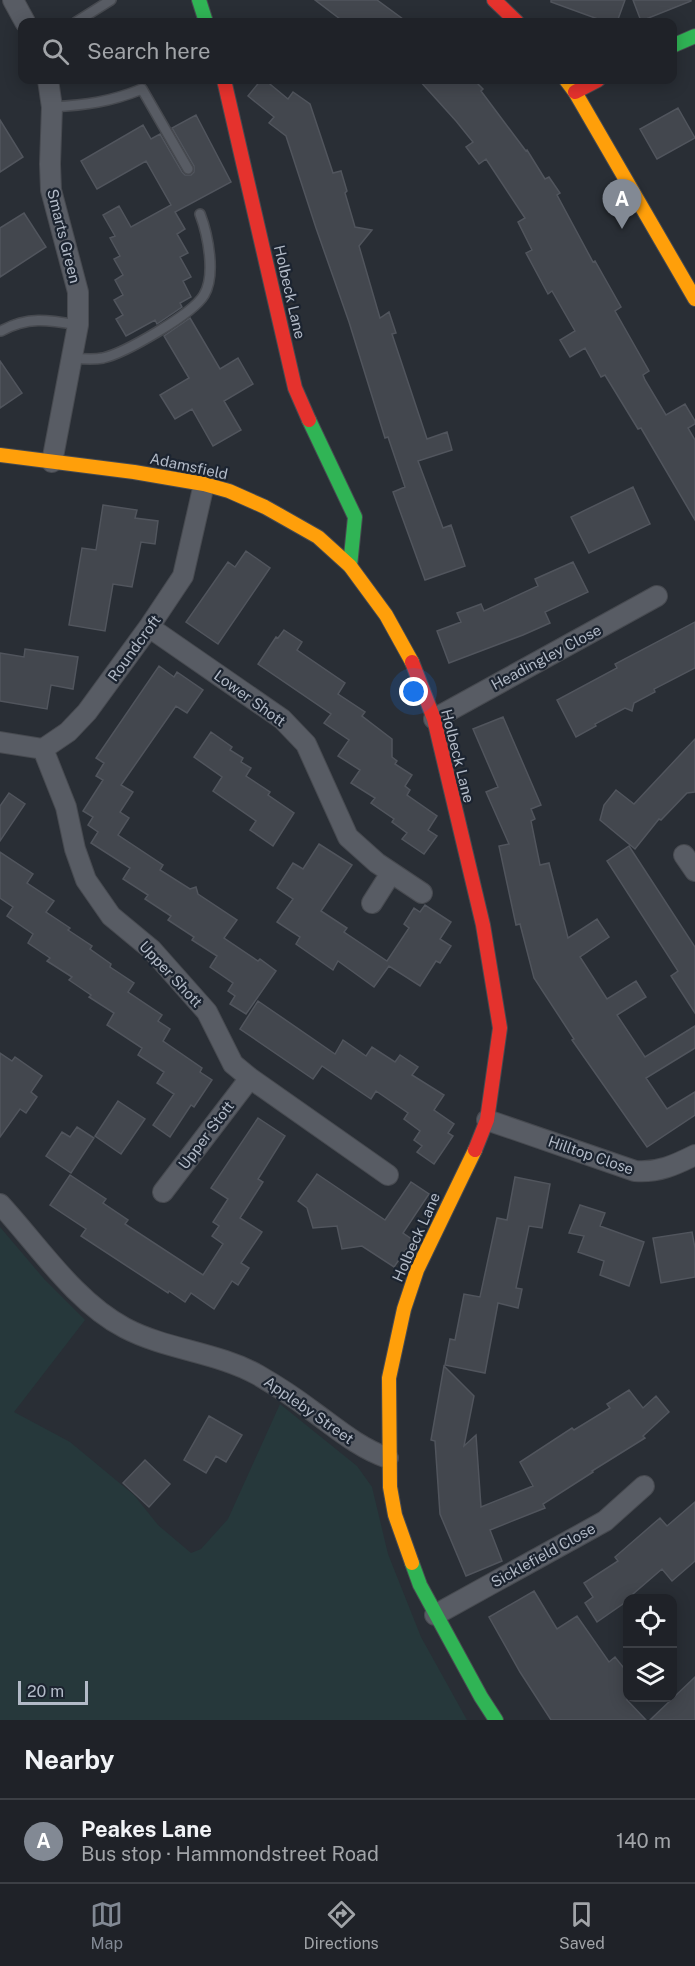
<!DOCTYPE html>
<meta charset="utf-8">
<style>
:root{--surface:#1f2228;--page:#2c2f34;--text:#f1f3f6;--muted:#a1a4a8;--line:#3c3f45;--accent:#828994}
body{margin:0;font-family:"Public Sans",sans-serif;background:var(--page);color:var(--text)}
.controls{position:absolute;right:18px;bottom:18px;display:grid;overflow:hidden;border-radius:12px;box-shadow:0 3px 15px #0003}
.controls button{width:54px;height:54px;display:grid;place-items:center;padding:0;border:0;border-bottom:2px solid var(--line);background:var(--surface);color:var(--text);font:30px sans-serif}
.scale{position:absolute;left:18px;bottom:15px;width:70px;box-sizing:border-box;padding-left:6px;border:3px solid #b2bac7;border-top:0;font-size:16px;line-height:21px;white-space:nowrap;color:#b2bac7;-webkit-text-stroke:4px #1c2430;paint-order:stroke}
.you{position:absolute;left:414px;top:692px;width:21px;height:21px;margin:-15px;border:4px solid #fff;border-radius:50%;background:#1a73e8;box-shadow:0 0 0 9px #1a73e833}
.badge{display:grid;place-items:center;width:39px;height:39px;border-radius:50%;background:var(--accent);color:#fff;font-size:20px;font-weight:700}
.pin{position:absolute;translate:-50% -50px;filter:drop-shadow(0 2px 3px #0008)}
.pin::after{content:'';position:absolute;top:32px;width:21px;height:18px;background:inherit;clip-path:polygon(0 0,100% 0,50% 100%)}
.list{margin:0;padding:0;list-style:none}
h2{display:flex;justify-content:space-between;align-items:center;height:78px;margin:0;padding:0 24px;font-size:26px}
h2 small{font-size:20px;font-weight:400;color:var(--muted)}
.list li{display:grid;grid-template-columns:39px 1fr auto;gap:18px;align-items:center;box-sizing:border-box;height:84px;padding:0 24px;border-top:2px solid var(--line)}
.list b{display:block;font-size:22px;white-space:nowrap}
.list p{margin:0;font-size:20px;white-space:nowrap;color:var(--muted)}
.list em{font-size:20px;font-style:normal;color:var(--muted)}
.icon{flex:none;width:33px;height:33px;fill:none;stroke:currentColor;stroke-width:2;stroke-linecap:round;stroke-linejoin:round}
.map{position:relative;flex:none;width:695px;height:1720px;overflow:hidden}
.search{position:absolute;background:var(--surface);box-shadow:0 3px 15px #0003;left:18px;right:18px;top:18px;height:66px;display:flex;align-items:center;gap:15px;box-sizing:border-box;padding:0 21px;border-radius:12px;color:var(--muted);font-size:22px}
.sheet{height:162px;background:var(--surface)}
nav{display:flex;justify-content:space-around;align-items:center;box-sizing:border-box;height:84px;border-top:2px solid var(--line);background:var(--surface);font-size:16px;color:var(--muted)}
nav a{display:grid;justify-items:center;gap:3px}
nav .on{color:var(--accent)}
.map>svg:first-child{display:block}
.green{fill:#26383b}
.building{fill:#43474e;stroke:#51555d;stroke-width:1.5}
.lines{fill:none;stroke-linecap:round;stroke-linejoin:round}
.lane-casing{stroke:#474a50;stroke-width:12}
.street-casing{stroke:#474a50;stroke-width:22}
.fast-casing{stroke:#474a50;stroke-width:16}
.slow-casing{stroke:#474a50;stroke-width:16}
.jam-casing{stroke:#474a50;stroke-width:16}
.lane{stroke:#585c64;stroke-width:9}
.street{stroke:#585c64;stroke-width:20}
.fast{stroke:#30b455;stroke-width:14}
.slow{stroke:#ff9f0a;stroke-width:14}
.jam{stroke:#e5322d;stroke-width:14}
.labels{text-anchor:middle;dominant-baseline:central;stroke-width:4.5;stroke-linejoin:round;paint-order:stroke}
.street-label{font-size:15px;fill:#b2bac7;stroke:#1c2430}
</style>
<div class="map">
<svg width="695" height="1720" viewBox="0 0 695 1720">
<rect width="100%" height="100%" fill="#292e35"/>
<!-- green -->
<path class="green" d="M0,1227l45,53 40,40 -71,92 56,30 64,53 24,30 33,28 10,-4 27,-30 52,-115 77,62 15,21 16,67 33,83 46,83h-467z"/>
<!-- building -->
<path class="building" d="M315,0h62l30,22h-63z
M551,0h74l-8,22h-11l-55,-20z
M633,0h58v1l-50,20z
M261,80h4l23,19 5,-7 17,12 23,69 8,-2 6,20 -2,2 10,34 17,3 -13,16 21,72 9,-6 7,21 -4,1 35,105 20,-7 5,18 -34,11 25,67 8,-3 14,41 -40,14 -32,-88 12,-5 -17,-50 -3,1 -36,-116 -33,-94 -30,-92 -17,-13 5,-6 -26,-21z
M419,80h55l9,9 -2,2 45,60 1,-1 18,29 4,-2 11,16 -3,2 36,67 2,-1 26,46 -6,4 34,60 -6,4 2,5 21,35 19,-11 10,17v3l-7,4 7,12v80l-54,-92 -3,1 -33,-54 -4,2 -16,-29 -15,9 -10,-17 15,-9 -23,-40 -4,3 -22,-41 6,-3 -14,-28 7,-4 -39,-59 -7,5 -13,-17 7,-5 -17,-21z
M678,108l17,30 -38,21 -17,-30z
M196,115l35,67 -56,30 10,17 -8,5 11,19 -8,4 11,20 -8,4 8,16 -11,6 2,4 -25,17 -2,-4 -29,16 -10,-17 7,-4 -9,-15 9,-5 -8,-15 8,-5 -9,-16 6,-3 -10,-18 5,-2 -12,-21 16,-9 12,21 40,-22 -25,-44 -49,28 -16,-28 62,-36 8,14 9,-5 22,38 3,3h6l3,-3v-6l-22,-38z
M0,120l23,37 -23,15z
M24,213l22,34 -46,30v-49z
M190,318l30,51 18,-11 15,26 -29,17 17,29 -28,16 -21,-37 -17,10 -15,-24 29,-17 -25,-42z
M0,361l22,32 -22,15z
M633,487l17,37 -61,29 -18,-36z
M103,505l34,5 -2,8 23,3 -3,23 -14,-2 -9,45 -19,-3 -8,47 -36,-6 13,-77 14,2z
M246,551l24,17 -52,76 -32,-22 42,-60 7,5z
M573,562l15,30 -43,20 5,11 -27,12 -74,28 -12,-32 24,-9 -4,-9 24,-9 3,7 54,-25 -3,-7z
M695,622v46l-41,21 1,3 -21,11 -2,8 -7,-3 -30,16 1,2 -20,11 -19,-37 60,-32 -2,-4z
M284,630l18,12 -5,8 48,33 -7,11 27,18 -3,4 30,23v18l5,4 -2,3 17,11 -7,11 5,4 -3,5 30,21 -9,14 9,6 -13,18 -22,-15 5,-6 -15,-11 2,-3 -23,-16 4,-5 -24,-15 9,-13 -22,-14 11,-16 -25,-17 7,-9 -73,-50 18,-27 2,1z
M25,649l53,8 -5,32 -22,-4 -4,24 -47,-8v-48l24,4z
M159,666l15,11 3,-5 26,18 -16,23 -11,-7 -55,79 12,7 -13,20 9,6 -11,17 45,30 -3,5 30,19 6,-2 2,7 39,26 -13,18 34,23 2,-2 16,12 -30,43 -16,-10 5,-8 -7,-5 5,-8 -23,-16 7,-11 -25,-16 2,-3 -26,-17 3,-4 -26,-17 3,-4 -25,-16 7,-11 -39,-25 7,-11 -10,-7 5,-8 -10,-6 20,-31 -7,-4 8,-13 -8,-5z
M503,717l38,88 -10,4 4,10 -4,2 9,44 9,-2 19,75 29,-19 12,18 -29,20 27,42 29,-18 10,16 -29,18 28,42 50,-31v22l-49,30 21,31 28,-17v23l-48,32 -75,-107 2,-1 -40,-61 -14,-54 -4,1 -17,-79 10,-2 -23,-52 12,-5 -25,-58z
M211,732l21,15 -2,3 13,8 -2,4 10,6 -5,8 24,16 -2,3 26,18 -21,33 -23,-16 6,-9 -43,-30 9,-14 -28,-20z
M695,739v53l-8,1 -26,27 -2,-1 -24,30 -35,-29 4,-15 12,-15 18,14z
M9,793l16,11 -25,37v-35z
M319,844l33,21 -31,46 26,17 -3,4 43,29 22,-33 -5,-4 10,-16 6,4 5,-7 26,17 -11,17 11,7 -11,17 -4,-2 -16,25 -31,-20 -15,21 -36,-26 -5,9 -37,-26 4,-7 -23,-15 16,-23 -16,-11 16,-25 10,6z
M629,846l66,101v66l-24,-37 7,-5 -71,-110z
M0,852l33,22 -6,9 27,18 -8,11 24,16 -2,2 24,16 -2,3 21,15 -1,3 24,16 -6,9 34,23 -4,6 12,8 -7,12 39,27 -2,4 12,8 -18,27 -3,-2 -21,32 -17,-12 21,-31 -17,-11 7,-11 -26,-17 4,-7 -35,-23 7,-12 -25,-16 2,-2 -22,-15 3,-3 -25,-16 3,-3 -22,-15 5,-9 -26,-18 6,-9 -13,-9z
M258,1001l77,53 8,-14 23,16 6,-9 23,15 5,-7 18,12 -6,8 32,20 -10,15 20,14 -6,9 5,3 -19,28 -17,-12 5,-6 -8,-6 6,-9 -16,-12 4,-6 -32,-22 -5,8 -49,-33 -9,13 -73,-50z
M0,1053l12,8 3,-4 27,19 -11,16 6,5 -11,16 -6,-4 -20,28z
M118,1101l27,18 -24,35 -26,-18z
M258,1118l27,18 -27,43 5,3 -23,36 22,14 -21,31 8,5 -11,17 -6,-4 -18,28 -23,-16 -6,9 -16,-11 -1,2 -87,-57 5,-7 -36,-24 20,-30 36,24 -3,4 25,17 -3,4 78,51 20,-31 -11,-8 7,-10 -6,-4 15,-23 -17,-11z
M77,1127l17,11 -23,35 -25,-17 16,-24 8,5z
M317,1174l68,46 26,-38 18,12 -26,39 10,7 -19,27 -32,-21 -20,3 -5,-23 -24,2 -6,-20 -9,-7z
M515,1177l35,7 -8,44 -13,-2 -13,62 6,1 -4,19 -20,-5 -13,70 -40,-8 5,-26 5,1 9,-46 16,3 17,-79 10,2z
M580,1205l25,8 -5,13 44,16 -15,44 -29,-11 4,-14 -26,-9 6,-16 -15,-3z
M692,1232l3,16v29l-34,6 -8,-45z
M444,1366l30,30 -10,50 12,-11 5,72 52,-21 -13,-24 52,-34 2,2 36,-22 -3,-4 22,-14 14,18 13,-12 13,16 -26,24 2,2 -53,33 1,1 -50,32 2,4 -55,22 12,31 -36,15 -26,-62 -5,-73 -4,-1z
M209,1416l33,19 -16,27 -10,-6 -10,17 -22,-13z
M145,1460l25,24 -21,23 -26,-24z
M695,1502v59l-23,20 -10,-12 -29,25 1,3 -7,2v2l-30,21 -12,-19 8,-6 -9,-14 34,-22 -3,-4 45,-39 7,8z
M534,1591l23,38 20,-13 32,46 6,-5 12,15v28l19,20h-95l-31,-48 -31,-55z
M695,1677v43h-45z"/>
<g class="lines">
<!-- lane casing -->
<g class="lane-casing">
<path id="lane" d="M76,22l35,-22
M52,107c34,-2 58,-5 90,-18l46,80
M1,331c27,-15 48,-11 77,-6
M71,358c11,1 22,2 32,0 22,-5 90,-44 101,-63 12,-20 4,-60 -4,-81"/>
</g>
<!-- street casing -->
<g class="street-casing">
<path id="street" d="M13,0l12,22
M48,80l4,27 -2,57 1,26 27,102v33l-26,137
M149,627l133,92 24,25 42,93 29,26 45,30
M434,719l223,-123
M0,742l43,7 25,-17 19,-20 62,-85 34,-51 21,-92
M43,749l23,58 9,42 11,31 25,36 41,34 55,62 26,52 17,14 138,97
M684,855l11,16
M372,903l19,-30
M487,1120l148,51c23,2 40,-6 60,-16
M163,1192l87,-114
M0,1204c38,41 75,98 125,124 42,22 92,24 133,47 19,11 36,22 53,35 25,18 48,38 77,48
M435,1615l170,-94 39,-35"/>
</g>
<!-- fast casing -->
<g class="fast-casing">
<path id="fast" d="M199,0l7,22
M672,46l23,-10
M309,420l46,97 -5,49
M412,1563l8,22 61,112 15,23"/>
</g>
<!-- slow casing -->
<g class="slow-casing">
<path id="slow" d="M566,80l9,12 120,207
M0,455l134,17 70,12 25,7 36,16 53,30 32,29 36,49 26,47
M412,1563l-17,-48 -5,-28 -1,-109 15,-69 13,-39 58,-120"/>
</g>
<!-- jam casing -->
<g class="jam-casing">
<path id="jam" d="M494,0l23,22
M224,80l71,308 14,32
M575,92l23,-12
M412,662l22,57 49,206 17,103 -13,92 -12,30"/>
</g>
<!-- lane -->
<use href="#lane" class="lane"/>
<!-- street -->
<use href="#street" class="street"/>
<!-- fast -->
<use href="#fast" class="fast"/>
<!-- slow -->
<use href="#slow" class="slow"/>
<!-- jam -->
<use href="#jam" class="jam"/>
</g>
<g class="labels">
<!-- street labels -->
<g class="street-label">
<text transform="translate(64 236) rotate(76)">Smarts Green</text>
<text transform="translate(290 292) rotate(77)">Holbeck Lane</text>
<text transform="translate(189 466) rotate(12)">Adamsfield</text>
<text transform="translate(134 648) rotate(-54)">Roundcroft</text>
<text transform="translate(546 657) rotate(-28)">Headingley Close</text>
<text transform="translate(250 698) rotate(36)">Lower Shott</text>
<text transform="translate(458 756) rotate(76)">Holbeck Lane</text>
<text transform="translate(171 974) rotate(47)">Upper Shott</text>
<text transform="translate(206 1135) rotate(-53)">Upper Stott</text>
<text transform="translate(591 1155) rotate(19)">Hilltop Close</text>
<text transform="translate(416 1237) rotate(-66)">Holbeck Lane</text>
<text transform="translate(309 1410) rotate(35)">Appleby Street</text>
<text transform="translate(543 1555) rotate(-29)">Sicklefield Close</text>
</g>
</g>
</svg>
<div class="controls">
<button><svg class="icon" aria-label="locate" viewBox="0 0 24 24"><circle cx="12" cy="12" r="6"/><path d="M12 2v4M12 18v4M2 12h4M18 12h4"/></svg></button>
<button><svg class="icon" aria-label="layers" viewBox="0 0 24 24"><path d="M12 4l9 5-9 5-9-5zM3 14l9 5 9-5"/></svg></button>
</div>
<div class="scale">20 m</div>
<div class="you"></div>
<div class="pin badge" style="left:622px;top:229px">A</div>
<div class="search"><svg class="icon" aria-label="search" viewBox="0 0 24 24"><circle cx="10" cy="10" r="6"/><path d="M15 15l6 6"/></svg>Search here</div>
</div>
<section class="sheet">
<h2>Nearby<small></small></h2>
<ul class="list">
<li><span class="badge">A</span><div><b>Peakes Lane</b><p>Bus stop · Hammondstreet Road</p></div><em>140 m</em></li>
</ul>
</section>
<nav>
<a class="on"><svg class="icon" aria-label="map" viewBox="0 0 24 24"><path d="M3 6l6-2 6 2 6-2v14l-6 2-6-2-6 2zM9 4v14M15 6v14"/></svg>Map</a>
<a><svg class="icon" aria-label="directions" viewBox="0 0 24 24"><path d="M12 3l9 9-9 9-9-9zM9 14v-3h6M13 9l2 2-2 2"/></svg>Directions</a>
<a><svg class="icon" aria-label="saved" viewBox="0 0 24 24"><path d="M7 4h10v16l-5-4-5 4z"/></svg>Saved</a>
</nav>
